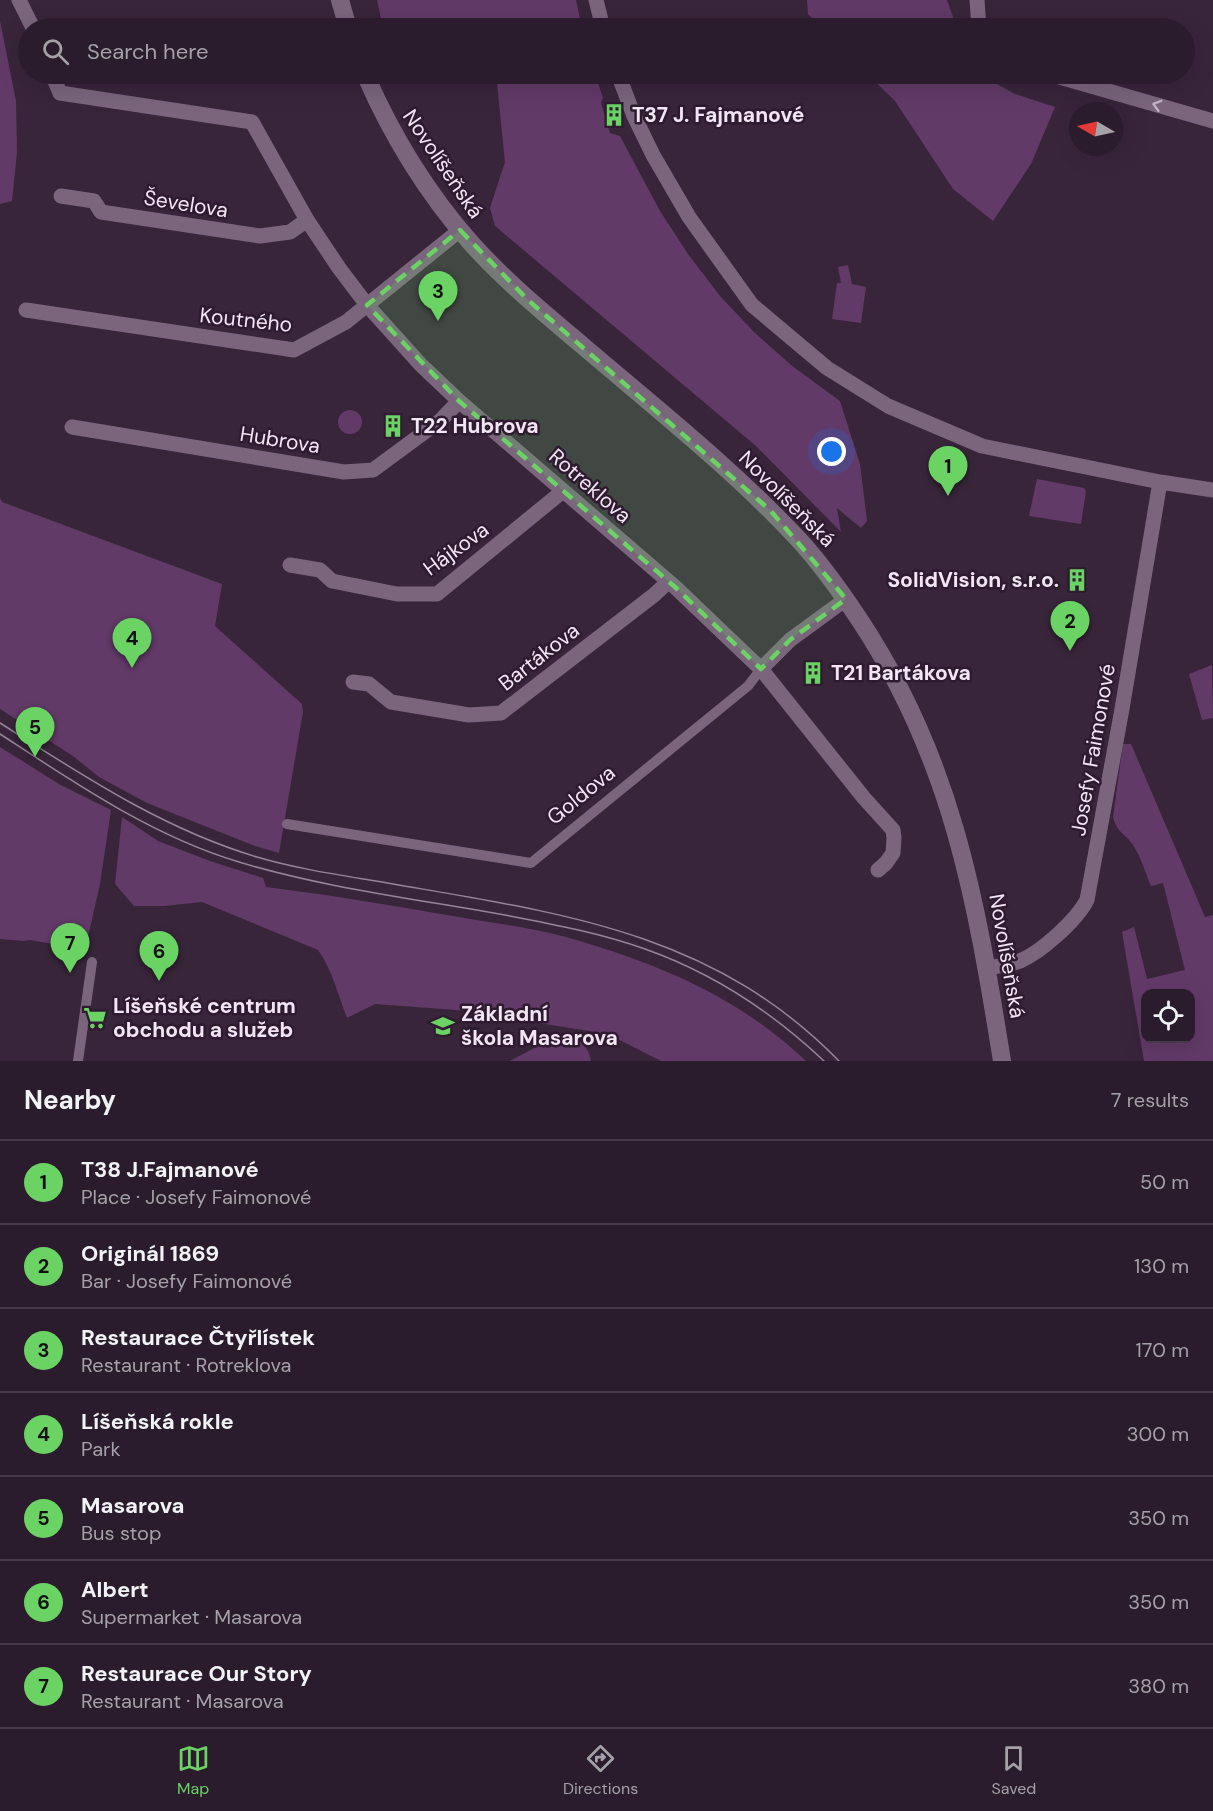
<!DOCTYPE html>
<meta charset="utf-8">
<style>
:root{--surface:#2a1c2c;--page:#322534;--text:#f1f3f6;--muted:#a5a1a9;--line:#463a48;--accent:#6ad363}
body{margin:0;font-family:"DM Sans",sans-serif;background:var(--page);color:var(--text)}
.controls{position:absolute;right:18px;bottom:18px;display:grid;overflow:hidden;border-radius:12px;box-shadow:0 6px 24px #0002}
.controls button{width:54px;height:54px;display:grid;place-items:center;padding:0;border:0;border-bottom:2px solid var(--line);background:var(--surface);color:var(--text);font:30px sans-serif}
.compass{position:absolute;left:1069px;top:102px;width:54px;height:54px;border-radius:50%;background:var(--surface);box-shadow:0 6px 24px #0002;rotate:279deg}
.you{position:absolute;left:832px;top:452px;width:21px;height:21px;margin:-15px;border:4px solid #fff;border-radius:50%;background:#1a73e8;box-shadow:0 0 0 9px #1a73e833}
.badge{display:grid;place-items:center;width:39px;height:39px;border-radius:50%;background:var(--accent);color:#111;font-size:20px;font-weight:700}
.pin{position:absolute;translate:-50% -50px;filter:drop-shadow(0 2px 3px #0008)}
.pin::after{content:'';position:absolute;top:32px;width:21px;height:18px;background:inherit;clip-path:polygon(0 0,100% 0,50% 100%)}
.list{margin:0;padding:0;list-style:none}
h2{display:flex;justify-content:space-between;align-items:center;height:78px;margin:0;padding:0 24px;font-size:26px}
h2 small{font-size:20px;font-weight:400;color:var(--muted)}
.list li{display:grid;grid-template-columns:39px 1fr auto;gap:18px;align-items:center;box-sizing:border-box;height:84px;padding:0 24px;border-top:2px solid var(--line)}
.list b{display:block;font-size:22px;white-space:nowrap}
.list p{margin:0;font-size:20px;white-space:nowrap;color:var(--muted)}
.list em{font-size:20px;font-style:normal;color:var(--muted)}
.icon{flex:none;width:33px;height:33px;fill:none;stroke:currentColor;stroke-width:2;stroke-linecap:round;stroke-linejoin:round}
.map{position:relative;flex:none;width:1213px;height:1061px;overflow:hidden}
.search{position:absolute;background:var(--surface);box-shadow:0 6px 24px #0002;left:18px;right:18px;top:18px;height:66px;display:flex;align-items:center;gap:15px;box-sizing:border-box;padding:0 21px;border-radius:33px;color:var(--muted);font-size:22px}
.sheet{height:666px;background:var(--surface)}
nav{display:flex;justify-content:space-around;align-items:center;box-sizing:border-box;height:84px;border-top:2px solid var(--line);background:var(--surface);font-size:16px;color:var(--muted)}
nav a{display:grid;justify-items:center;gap:3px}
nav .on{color:var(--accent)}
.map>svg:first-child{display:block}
.green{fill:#623a68;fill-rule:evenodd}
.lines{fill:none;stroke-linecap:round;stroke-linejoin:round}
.pedestrian{stroke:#7a657d;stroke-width:10}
.minor{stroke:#7a657d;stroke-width:15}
.tertiary{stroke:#7a657d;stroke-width:18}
.tram{stroke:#958596;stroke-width:1.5}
.oneway{stroke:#c3b2c4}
.marked{fill:#6ad363;fill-opacity:0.2;stroke:#6ad363;stroke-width:4.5;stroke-dasharray:12 8;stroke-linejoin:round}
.labels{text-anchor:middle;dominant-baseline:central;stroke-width:5;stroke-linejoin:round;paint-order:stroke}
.poi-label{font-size:21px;font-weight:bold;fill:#f3e6f4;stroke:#2e1b30;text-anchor:start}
.street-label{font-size:21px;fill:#f3e6f4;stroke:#2e1b30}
</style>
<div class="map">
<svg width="1213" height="1061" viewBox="0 0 1213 1061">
<rect width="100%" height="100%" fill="#38253a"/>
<!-- green -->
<path class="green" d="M377,0h199l6,28h-199z
M807,0h140l10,28h-135l-14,-14z
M0,21l16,80 1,51 -5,49 -12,3z
M496,74h99l8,24 -2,5 9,30 10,3 40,75 28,43 32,42 34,36 37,33 49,36 20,63 7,57 -6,7 -24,-20 4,24 -85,-86 -261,-220 -5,-18 15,-46z
M867,74h112l36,20 40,13 -24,57 -38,57 -40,-32 -58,-88z
M848,265l4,19 14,3 -5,36 -29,-4 5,-36h4l-3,-16z
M338 422a12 12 0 1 1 24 0a12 12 0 1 1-24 0Z
M1037,479l47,9 2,3 -5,33 -52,-8z
M0,498l2,4 220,82 -7,42 87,78 1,8 -24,141 -24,-7 -108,-43 -48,-26 -26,-21 -73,-47z
M1212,665l1,53 -11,2 -13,-46z
M1123,744h8l74,173 8,-2v146h-69l-22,-129 12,-5 13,52 38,-9 -22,-87 -12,3c-6,-14 -10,-29 -18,-41 -8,-12 -16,-12 -20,-28zM1146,993h44v45h-44z
M0,747l59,37 52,26 -11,74 -15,66 -55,-10 -7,1 -23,-2z
M122,817l36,24 52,20 53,17 3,9c65,8 129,19 193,30 34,6 70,10 103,19 90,25 175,59 244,125h-145l-53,-27 -152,-24 -81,-6 -28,14c-9,-23 -15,-49 -29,-68l-116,-48 -38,4h-30l-19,-22z
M567,1035c13,4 22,12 24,26h-81l41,-22z"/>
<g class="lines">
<!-- pedestrian -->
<path class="pedestrian" d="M287,824l244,39 217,-177 13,-17
M78,1061l14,-99"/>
<!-- minor -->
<path class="minor" d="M19,0l14,28
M596,0l7,28
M977,0l2,28
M52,74l8,19 192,29 55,98 32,48 28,37 54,60 38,36 216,186 86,82 103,129 29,32 1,8 -1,15 -7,10 -8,7
M618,74l16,42 19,39 36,62 63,88 75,63 61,38 94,40 178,36 53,8
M1049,74l164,47
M61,196l33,5 7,11 159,24 30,-4 17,-12
M26,310l268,40 52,-28 114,-92
M72,427l272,45 29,-2 68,-50 18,-19
M290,565l30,5 12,11 65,13h40l126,-103
M761,669l29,-29 56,-41
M353,682l16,2 22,18 78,13 32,-2 153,-118 14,-13
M987,968c11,-2 23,-3 33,-7 21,-9 56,-40 67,-61l35,-191 38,-227"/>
<!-- tertiary -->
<path class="tertiary" d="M340,0l8,28
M365,74c27,62 61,118 106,169 34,38 73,70 112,103 74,63 151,124 217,195 22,24 41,51 59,78 93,140 117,280 143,442"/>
<!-- tram -->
<path class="tram" d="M0,723c82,52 163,106 257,134 44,13 90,19 136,27 168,29 320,48 446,177
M0,734c75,49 152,102 239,128 86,26 177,37 266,53 47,9 95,18 140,34 68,24 127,63 179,112"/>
</g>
<!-- one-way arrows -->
<defs><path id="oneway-chevron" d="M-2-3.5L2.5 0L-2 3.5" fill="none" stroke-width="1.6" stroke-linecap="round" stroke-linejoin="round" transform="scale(1.5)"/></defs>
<use class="oneway" href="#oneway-chevron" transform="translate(1157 105) rotate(-164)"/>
<!-- marked area -->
<path class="marked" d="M460,230l68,70 242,210 76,89 -56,41 -29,29 -86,-82 -216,-186 -92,-96z"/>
<!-- icons -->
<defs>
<g id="building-bare" transform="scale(1.8)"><path d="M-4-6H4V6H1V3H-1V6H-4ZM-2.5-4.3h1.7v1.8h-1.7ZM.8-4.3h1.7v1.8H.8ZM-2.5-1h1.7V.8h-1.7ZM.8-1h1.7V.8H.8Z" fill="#6ad363" stroke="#2e1b30" stroke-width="2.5" paint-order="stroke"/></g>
<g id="supermarket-bare" transform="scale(1.8)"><path d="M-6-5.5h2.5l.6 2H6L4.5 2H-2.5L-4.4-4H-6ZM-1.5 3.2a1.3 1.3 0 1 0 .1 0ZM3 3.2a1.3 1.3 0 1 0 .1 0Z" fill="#6ad363" stroke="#2e1b30" stroke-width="2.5" paint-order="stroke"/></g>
<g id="school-bare" transform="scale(1.8)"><path d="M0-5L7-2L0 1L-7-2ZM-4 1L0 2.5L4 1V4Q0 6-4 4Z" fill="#6ad363" stroke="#2e1b30" stroke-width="2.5" paint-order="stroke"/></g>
</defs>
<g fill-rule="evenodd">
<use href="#building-bare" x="614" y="115"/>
<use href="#building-bare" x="393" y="426"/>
<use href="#building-bare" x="1077" y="580"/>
<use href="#building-bare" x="813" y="673"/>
<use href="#supermarket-bare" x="95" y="1018"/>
<use href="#school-bare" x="443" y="1026"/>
</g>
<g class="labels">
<!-- poi labels -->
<g class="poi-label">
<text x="632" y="115">T37 J. Fajmanové</text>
<text x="411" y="426">T22 Hubrova</text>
<text x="1059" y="580" text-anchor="end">SolidVision, s.r.o.</text>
<text x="831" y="673">T21 Bartákova</text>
<text x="113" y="1006">Líšeňské centrum<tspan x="113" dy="24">obchodu a služeb</tspan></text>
<text x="461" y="1014">Základní<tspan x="461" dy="24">škola Masarova</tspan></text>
</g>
<!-- street labels -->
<g class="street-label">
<text transform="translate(443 164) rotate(56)">Novolíšeňská</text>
<text transform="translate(186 204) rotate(9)">Ševelova</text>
<text transform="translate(246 320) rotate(6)">Koutného</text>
<text transform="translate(280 440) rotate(9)">Hubrova</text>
<text transform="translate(590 486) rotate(41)">Rotreklova</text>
<text transform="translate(787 499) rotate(45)">Novolíšeňská</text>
<text transform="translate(456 549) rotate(-36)">Hájkova</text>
<text transform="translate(539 657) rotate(-38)">Bartákova</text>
<text transform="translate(1093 750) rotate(-80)">Josefy Faimonové</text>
<text transform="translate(581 795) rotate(-39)">Goldova</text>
<text transform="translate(1007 956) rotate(80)">Novolíšeňská</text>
</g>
</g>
</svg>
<div class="controls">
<button><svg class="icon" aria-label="locate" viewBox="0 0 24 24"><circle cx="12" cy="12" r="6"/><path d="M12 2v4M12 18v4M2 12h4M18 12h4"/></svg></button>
</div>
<svg class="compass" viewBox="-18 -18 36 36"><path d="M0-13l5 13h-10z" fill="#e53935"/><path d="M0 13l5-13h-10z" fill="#a5a1a9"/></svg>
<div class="you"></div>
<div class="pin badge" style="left:948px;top:496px">1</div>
<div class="pin badge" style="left:1070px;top:651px">2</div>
<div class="pin badge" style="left:438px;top:321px">3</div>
<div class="pin badge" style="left:132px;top:668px">4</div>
<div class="pin badge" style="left:35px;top:757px">5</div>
<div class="pin badge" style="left:159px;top:981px">6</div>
<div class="pin badge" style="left:70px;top:973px">7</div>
<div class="search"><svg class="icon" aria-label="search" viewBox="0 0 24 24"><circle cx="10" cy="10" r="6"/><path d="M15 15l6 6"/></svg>Search here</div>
</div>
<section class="sheet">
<h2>Nearby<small>7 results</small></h2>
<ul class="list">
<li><span class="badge">1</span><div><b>T38 J.Fajmanové</b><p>Place · Josefy Faimonové</p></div><em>50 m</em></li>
<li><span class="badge">2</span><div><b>Originál 1869</b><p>Bar · Josefy Faimonové</p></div><em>130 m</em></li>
<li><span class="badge">3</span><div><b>Restaurace Čtyřlístek</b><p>Restaurant · Rotreklova</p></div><em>170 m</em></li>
<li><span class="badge">4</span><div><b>Líšeňská rokle</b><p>Park</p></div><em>300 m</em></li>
<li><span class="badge">5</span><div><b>Masarova</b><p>Bus stop</p></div><em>350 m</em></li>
<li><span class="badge">6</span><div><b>Albert</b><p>Supermarket · Masarova</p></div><em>350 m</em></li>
<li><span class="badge">7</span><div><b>Restaurace Our Story</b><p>Restaurant · Masarova</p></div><em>380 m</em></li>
</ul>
</section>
<nav>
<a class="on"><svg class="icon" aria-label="map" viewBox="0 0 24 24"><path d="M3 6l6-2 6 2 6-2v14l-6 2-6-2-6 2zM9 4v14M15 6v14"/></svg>Map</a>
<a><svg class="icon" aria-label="directions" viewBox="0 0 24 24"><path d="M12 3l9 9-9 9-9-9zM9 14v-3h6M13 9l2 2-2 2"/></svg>Directions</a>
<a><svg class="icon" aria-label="saved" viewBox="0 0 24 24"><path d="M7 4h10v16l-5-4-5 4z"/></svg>Saved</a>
</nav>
